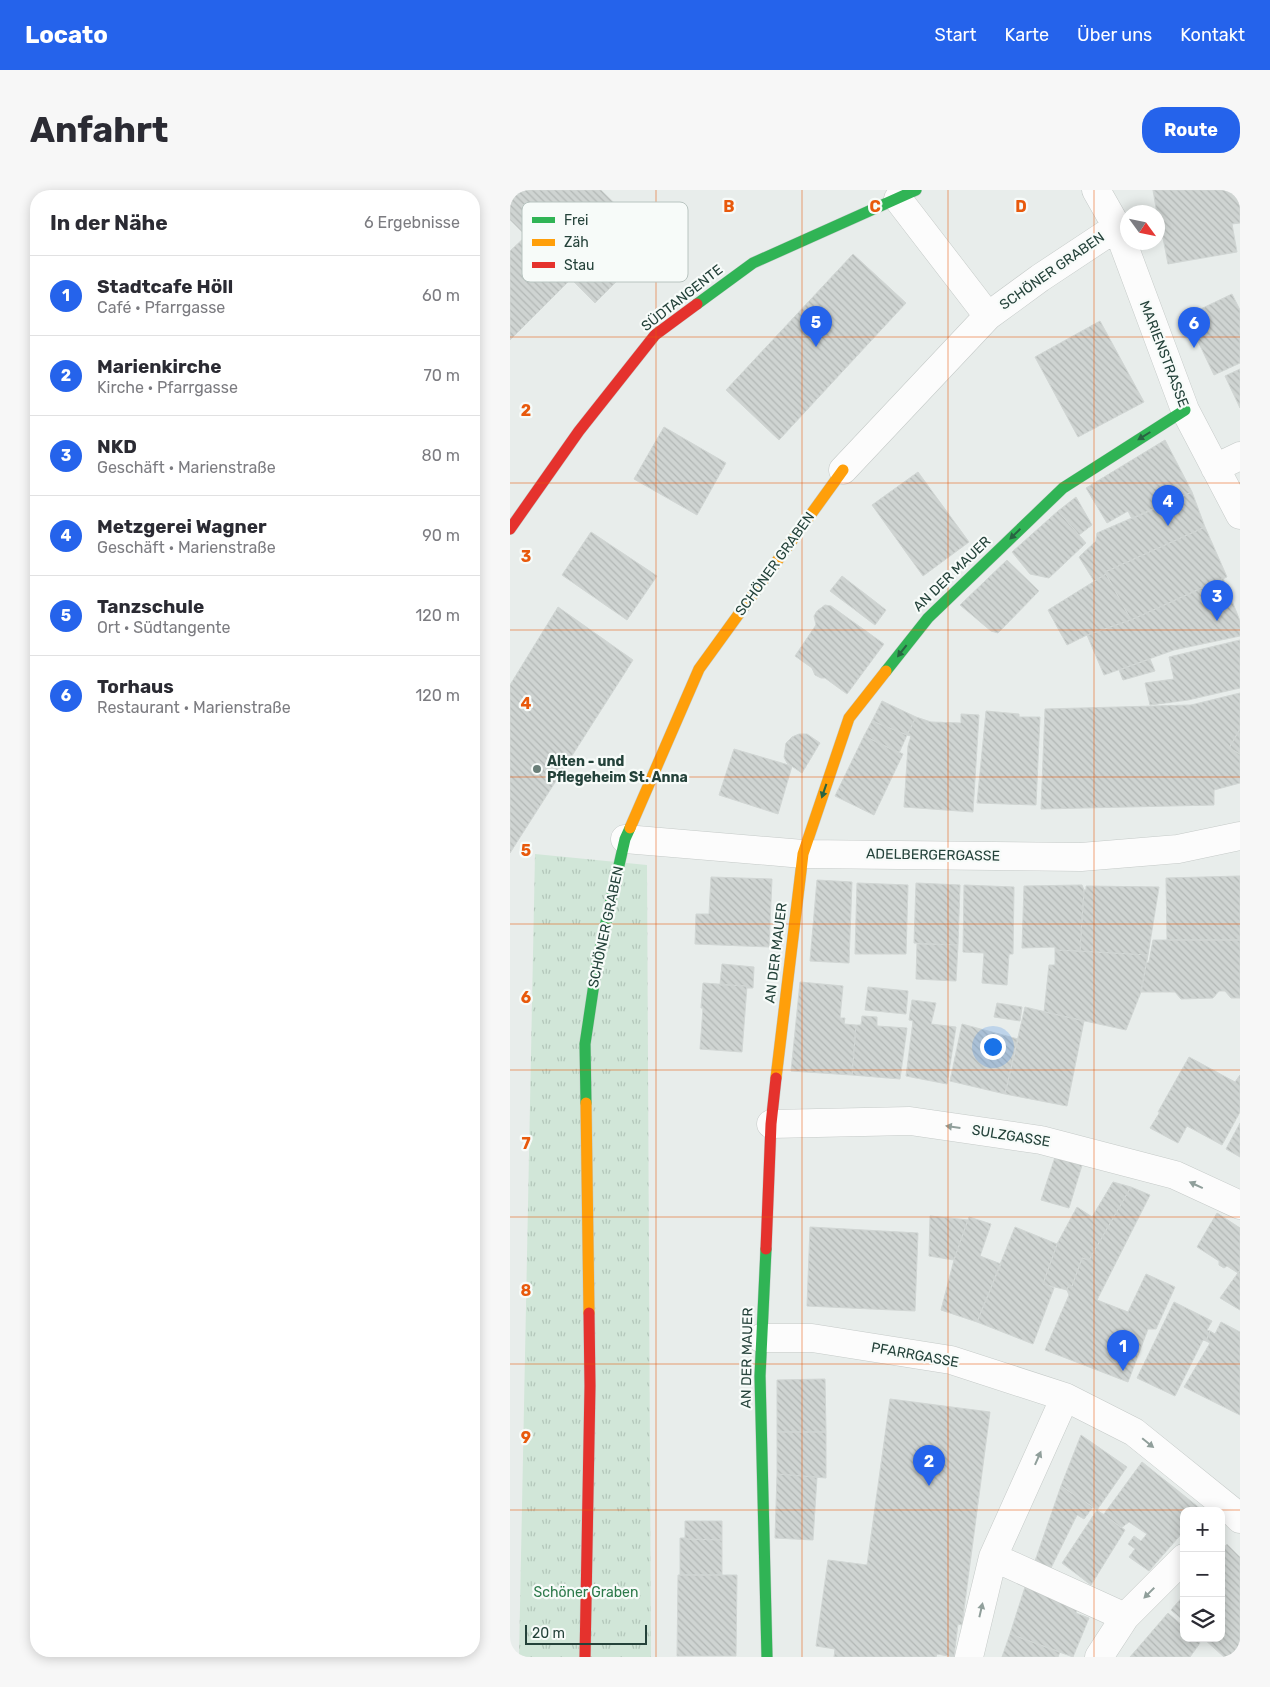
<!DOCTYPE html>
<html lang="de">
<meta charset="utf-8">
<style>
:root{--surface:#fff;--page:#f7f7f7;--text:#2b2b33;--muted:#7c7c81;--line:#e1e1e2;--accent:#2563eb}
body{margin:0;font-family:Rubik,sans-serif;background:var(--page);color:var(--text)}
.controls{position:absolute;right:15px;bottom:15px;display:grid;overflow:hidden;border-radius:10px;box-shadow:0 2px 12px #0003}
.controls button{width:45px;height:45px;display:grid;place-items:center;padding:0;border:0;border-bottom:1px solid var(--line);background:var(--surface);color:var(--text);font:25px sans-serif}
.compass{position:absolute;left:610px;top:15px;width:45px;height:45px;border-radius:50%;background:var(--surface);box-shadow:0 2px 12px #0003;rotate:123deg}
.scale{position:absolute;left:15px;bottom:12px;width:122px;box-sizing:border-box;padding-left:5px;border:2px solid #24423a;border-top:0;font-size:14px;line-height:18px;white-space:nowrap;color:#24423a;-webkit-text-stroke:4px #f7fbf9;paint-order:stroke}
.you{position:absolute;left:482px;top:856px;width:18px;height:18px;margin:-12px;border:4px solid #fff;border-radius:50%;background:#1a73e8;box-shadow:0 0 0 8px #1a73e833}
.badge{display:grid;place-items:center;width:32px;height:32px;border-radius:50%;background:var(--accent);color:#fff;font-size:16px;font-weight:700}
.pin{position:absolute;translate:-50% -41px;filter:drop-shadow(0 1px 2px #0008)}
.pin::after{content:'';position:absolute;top:26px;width:18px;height:15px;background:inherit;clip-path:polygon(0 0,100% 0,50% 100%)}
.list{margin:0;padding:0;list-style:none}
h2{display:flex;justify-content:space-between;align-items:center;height:65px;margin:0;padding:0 20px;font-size:21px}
h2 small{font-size:16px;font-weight:400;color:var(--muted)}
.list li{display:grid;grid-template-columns:32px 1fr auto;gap:15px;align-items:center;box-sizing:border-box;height:80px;padding:0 20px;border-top:1px solid var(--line)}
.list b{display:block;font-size:19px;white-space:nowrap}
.list p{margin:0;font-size:16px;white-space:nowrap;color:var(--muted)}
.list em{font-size:16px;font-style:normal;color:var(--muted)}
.icon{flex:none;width:28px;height:28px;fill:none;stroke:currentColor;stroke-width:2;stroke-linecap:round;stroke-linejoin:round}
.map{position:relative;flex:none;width:730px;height:1467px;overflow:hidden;border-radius:20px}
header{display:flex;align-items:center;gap:30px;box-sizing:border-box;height:70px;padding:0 25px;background:var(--accent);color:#fff}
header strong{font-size:24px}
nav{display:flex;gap:28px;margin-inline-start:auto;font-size:18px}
.intro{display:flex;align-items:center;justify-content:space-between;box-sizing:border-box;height:120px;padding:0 30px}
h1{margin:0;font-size:35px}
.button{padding:12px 22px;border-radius:20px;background:var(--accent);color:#fff;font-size:18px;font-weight:700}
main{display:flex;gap:30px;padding:0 30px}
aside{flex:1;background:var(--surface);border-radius:20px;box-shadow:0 2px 12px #0003}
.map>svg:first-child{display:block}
.park{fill:url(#park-tufts)}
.building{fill:url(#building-back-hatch);stroke:#d1d6d4}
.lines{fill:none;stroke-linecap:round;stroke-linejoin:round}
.street-casing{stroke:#c5cac8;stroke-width:29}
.fast-casing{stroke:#c3cbc8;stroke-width:12}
.slow-casing{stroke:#c3cbc8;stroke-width:12}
.jam-casing{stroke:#c3cbc8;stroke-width:12}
.street{stroke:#fcfcfc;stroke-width:28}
.fast{stroke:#30b455;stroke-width:11}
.slow{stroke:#ff9f0a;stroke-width:11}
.jam{stroke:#e5322d;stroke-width:11}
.oneway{fill:#286442}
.oneway2{fill:#909f9b}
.grid{fill:none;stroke:#e8590c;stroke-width:1;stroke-opacity:0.55}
.poi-dot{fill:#697e78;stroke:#f7fbf9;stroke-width:2}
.labels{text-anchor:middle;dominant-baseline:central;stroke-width:4.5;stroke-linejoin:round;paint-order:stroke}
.street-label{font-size:14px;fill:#24423a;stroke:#f7fbf9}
.poi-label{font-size:14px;font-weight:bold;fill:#24423a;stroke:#f7fbf9;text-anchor:start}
.park-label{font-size:14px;fill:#2d7a4b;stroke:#f7fbf9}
.key{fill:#f7fbf9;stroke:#b8c4c0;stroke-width:1}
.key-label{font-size:14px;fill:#24423a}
.grid-label{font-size:16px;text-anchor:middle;font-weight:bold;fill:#e8590c;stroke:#f7fbf9;stroke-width:4.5;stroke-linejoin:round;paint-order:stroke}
</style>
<header>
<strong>Locato</strong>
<nav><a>Start</a><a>Karte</a><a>Über uns</a><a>Kontakt</a></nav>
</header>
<div class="intro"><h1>Anfahrt</h1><a class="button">Route</a></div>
<main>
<aside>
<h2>In der Nähe<small>6 Ergebnisse</small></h2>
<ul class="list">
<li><span class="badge">1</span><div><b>Stadtcafe Höll</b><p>Café · Pfarrgasse</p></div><em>60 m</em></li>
<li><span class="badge">2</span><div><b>Marienkirche</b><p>Kirche · Pfarrgasse</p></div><em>70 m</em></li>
<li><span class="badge">3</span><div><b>NKD</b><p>Geschäft · Marienstraße</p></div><em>80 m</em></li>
<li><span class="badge">4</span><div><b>Metzgerei Wagner</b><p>Geschäft · Marienstraße</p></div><em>90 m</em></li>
<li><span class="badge">5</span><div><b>Tanzschule</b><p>Ort · Südtangente</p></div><em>120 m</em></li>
<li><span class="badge">6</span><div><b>Torhaus</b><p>Restaurant · Marienstraße</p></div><em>120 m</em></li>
</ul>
</aside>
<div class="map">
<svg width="730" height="1467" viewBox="0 0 730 1467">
<defs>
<pattern id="park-tufts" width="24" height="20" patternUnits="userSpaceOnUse" patternTransform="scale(1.25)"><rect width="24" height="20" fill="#d1e6d8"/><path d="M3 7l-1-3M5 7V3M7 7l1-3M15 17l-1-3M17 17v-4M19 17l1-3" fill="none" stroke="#b3c6ba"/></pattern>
<pattern id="building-back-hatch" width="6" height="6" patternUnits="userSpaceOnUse" patternTransform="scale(1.25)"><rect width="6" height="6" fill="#cfd4d2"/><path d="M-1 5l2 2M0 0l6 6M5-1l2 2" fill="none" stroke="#b2b7b5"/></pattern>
</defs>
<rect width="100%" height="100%" fill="#e8edeb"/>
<!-- park -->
<path class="park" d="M25,664l112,11 4,792h-132z"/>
<!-- building -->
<path class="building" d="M10,0h81l54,53 -60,60 -24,-24 -61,61v-89l16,-15 -16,-16v-20z
M643,0h87v33l-8,1 5,28 -69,12 -5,-26h-2z
M343,64l53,49 -127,137 -53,-50z
M722,104l8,16v53l-26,12 -28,-59z
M590,131l44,81 -66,35 -43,-80z
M730,179v39l-15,-32z
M154,237l62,36 -29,52 -63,-36z
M655,250l27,52 -60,27 -4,-8 -21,12 -21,-35z
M408,282l51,70 -46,34 -51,-71z
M682,302l13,35 -100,45 1,2 -12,7 -15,-24 17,-16 1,-8z
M566,307l16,28 -13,10 -21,-24z
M548,321l28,32 -37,35 -19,-4 -18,-22z
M695,337l22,50 -96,43 -26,-48z
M81,342l66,44 -30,44 -65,-45z
M497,370l32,31 -41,42 -7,-2 -31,-26z
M596,384l25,46 -44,15 -20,10 -19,-35z
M332,386l44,34 -11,15 -45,-34z
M713,388l17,43v15l-66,14 -70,25 -17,-40 44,-15z
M315,415l6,1 53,38 -37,50 -22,-16h-4l-6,-3 -3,-7 -17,-12 21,-31 -2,-9 3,-5z
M48,417l75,53 -123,193v-168z
M730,450v48l-52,12 -38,5 -5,-22 29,-4 -5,-22z
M640,469l5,12 -32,9 -4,-10z
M730,503v36l-11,19 11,6v29l-26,7v15l-173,4 4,-100 146,-4z
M372,511l34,16 -9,18 -35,-14z
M476,521l33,3v3h21l-4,88 -59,-2z
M451,524l18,1 -6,97 -69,-5 4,-61 3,-10 -4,-1 9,-18 15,5 30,1z
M362,531l35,14 -8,18 -35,-17z
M730,539v25l-11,-6z
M289,544h8l13,9 -18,30 -15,-10 -3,-6 2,-14 6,-6z
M354,546l39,18 -29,61 -39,-19z
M224,559l58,17 -14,48 -59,-19z
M730,686v64h-73l-1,-62z
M201,687l61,2 -3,68 -74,-3 1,-30h13z
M307,690l35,2 -3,81 -39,-2z
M347,693l51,2 -2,69h-51z
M406,693l44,2 -2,60 -44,-2z
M454,695l50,2 -1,67h-4l-2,31 -25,-2 2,-30 -21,-1z
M572,695l2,5 -4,61 -25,-1v-3l-33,1 2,-62z
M576,696l73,1 -11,68 -68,-4 4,-61h2z
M643,750h87v58h-9l-6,-7h-6l-6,7 -32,1 -6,-7h-34l5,-29 3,-1z
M407,754l41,1 -2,36 -40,-2z
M545,760l93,5 -7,37 -15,38 -82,-18 5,-47h6z
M212,774l32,3 -1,21h-6v-2l-27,-1z
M290,792l43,4 -3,32h5l-1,6 12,1 -4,50 -61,-4z
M193,793l44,3 -5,66 -42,-3 3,-41h-2z
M358,797l40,4 -2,23 -41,-4z
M402,810l24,3 -5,21 25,3 -9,57 -41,-8 7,-55 -4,-1z
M487,813l25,4 -2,14 -26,-4z
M515,817l59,14 -17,85 -62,-12z
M352,826l15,1v9l30,2 -7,51 -48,-4 4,-50h5z
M452,834l56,15 -13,55 -55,-13z
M679,867l46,25 5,-7v37l-18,33 -35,-19 -9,17 -28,-15 10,-16h-2z
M730,933v34l-14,-8z
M546,964l27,8 -14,46 -28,-8z
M603,992l18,5 -42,73 -7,-2 -10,28 -3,-1 -2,5 -24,-6 14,-40 20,-37 15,10z
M621,997l19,8 -53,105 31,12 18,-38 29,13 -19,42h-8l-20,53 -83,-32 24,-55 -2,-5 2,-5 3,1 10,-28 7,2z
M707,1023l23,15v42l-2,3 -11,-7 -3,2 -5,-3v-4l-22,-14z
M420,1026l38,4 -14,40 -25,-4z
M459,1027l22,7 -11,32 21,8 -24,58 -36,-12 13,-50z
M300,1037l108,6 -3,78 -108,-5z
M505,1037l42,17 -14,40 11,4 -21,56 -56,-22z
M730,1080v40l-20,-12z
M664,1112l38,19 -5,9 3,1 -4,10 -3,-1 -28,56 -38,-18z
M711,1132l19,10v83l-56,-28 26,-44 -4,-2 4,-10 5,3z
M315,1189l1,53h-49v-52z
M380,1209l100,13 -28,213 -4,-1 -4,33 -17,-3 -1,3h-102l1,-8 -19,-3 12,-86 39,5z
M267,1242h49v46l-49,-4z
M571,1245l46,32 -30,43 -36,-24z
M632,1272l60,48 -18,1v20l-35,40 -20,-14 6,-8 -7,-5 6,-8 7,5 6,-7 -18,-12 -8,6 -17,-14z
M267,1284l40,3 -4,63 -38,-2z
M551,1296l32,21 -9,12 -7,-4 -27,55 -15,-9z
M587,1320l28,20 -34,55 -29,-22z
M175,1331h37v19l-37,-1z
M170,1348h5v1l37,1v35h-42z
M717,1354l13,13v100h-16l-21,-19h18v-87z
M168,1385h59l-1,81h-59z
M515,1397l53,20 -2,6 13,5 -16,39 -63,-23z
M674,1405v26l-13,-11z
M658,1423l16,14v11h12l4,5 -10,14h-60z
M500,1444l50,18 -2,5h-56z"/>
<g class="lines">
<!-- street casing -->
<g class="street-casing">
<path id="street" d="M586,0l21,37 68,183 55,105
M478,126l52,-38 77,-51
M705,278l25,-12
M333,280l145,-154 -90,-117
M115,649l178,15 278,3 97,-8 62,-13
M261,934l139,-3 131,19 134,35 65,30
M251,1148h51l139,22 114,37
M483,1367l132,60
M459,1467l24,-100 72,-160 69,35 98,79 8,8
M589,1467l26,-40 59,-59"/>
</g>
<!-- fast casing -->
<g class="fast-casing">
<path id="fast" d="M187,114l56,-41 163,-73
M376,481l42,-53 135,-130 122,-78
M76,913l-1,-59 13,-87 27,-118 5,-11
M256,1059l-6,127 7,281"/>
</g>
<!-- slow casing -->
<g class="slow-casing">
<path id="slow" d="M120,638l69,-159 144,-199
M266,888l27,-224 46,-136 37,-47
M76,913l3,210"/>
</g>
<!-- jam casing -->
<g class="jam-casing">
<path id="jam" d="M0,339l69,-98 76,-96 42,-31
M256,1059l5,-125 5,-46
M75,1467l5,-271 -1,-73"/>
</g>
<!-- street -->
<use href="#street" class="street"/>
<!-- fast -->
<use href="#fast" class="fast"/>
<!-- slow -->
<use href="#slow" class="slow"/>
<!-- jam -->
<use href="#jam" class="jam"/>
</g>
<!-- one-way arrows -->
<defs><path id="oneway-solid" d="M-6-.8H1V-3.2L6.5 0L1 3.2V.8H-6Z" transform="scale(1.25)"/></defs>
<g class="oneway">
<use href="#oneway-solid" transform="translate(634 246) rotate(148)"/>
<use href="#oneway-solid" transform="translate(505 344) rotate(136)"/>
<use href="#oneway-solid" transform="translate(392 461) rotate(128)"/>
<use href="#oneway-solid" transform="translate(314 601) rotate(109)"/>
</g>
<g class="oneway2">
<use href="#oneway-solid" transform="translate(443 937) rotate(-172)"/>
<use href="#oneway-solid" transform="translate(686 995) rotate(-155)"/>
<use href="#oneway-solid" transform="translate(638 1253) rotate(39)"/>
<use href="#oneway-solid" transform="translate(528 1268) rotate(-66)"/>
<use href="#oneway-solid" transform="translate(639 1403) rotate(135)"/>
<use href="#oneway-solid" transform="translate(471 1420) rotate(-77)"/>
</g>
<!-- grid -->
<path class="grid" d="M146,0v1467M292,0v1467M438,0v1467M584,0v1467M0,147h730M0,293h730M0,440h730M0,587h730M0,734h730M0,880h730M0,1027h730M0,1174h730M0,1320h730"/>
<!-- markers -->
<circle class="poi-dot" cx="27" cy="579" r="5"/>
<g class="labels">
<!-- street labels -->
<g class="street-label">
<text transform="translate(542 81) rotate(-35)">SCHÖNER GRABEN</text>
<text transform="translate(172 108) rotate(-38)">SÜDTANGENTE</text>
<text transform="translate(654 164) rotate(69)">MARIENSTRASSE</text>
<text transform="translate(265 374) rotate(-54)">SCHÖNER GRABEN</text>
<text transform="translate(442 384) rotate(-44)">AN DER MAUER</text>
<text transform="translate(423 665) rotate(1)">ADELBERGERGASSE</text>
<text transform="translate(96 737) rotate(-78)">SCHÖNER GRABEN</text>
<text transform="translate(266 763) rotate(-83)">AN DER MAUER</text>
<text transform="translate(501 946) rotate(9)">SULZGASSE</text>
<text transform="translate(405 1165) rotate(10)">PFARRGASSE</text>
<text transform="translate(237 1168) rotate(-89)">AN DER MAUER</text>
</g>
<!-- poi labels -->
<g class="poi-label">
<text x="37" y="571">Alten - und<tspan x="37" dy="16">Pflegeheim St. Anna</tspan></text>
</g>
<!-- park labels -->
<g class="park-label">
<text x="76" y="1402">Schöner Graben</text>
</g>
</g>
<!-- legend -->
<rect x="12" y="12" width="166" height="80" rx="8" class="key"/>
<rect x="22" y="27" width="23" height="6" fill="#30b455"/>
<rect x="22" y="49" width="23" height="7" fill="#ff9f0a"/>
<rect x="22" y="72" width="23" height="6" fill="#e5322d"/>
<g class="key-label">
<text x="54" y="35">Frei</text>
<text x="54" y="57">Zäh</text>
<text x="54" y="80">Stau</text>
</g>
<g class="grid-label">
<text x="219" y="22">B</text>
<text x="365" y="22">C</text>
<text x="511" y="22">D</text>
<text x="16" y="226">2</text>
<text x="16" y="372">3</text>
<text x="16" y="519">4</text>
<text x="16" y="666">5</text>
<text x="16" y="813">6</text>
<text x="16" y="959">7</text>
<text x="16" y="1106">8</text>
<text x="16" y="1253">9</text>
</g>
</svg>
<div class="controls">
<button>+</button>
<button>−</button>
<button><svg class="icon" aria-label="layers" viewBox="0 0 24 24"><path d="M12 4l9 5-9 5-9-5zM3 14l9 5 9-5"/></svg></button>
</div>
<svg class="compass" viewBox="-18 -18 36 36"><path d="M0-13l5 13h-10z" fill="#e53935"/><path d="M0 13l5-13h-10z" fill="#7c7c81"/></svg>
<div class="scale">20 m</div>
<div class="you"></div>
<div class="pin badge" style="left:613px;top:1181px">1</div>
<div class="pin badge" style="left:419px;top:1296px">2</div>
<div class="pin badge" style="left:707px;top:431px">3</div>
<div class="pin badge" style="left:658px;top:336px">4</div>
<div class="pin badge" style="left:306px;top:157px">5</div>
<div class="pin badge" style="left:684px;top:158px">6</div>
</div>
</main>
